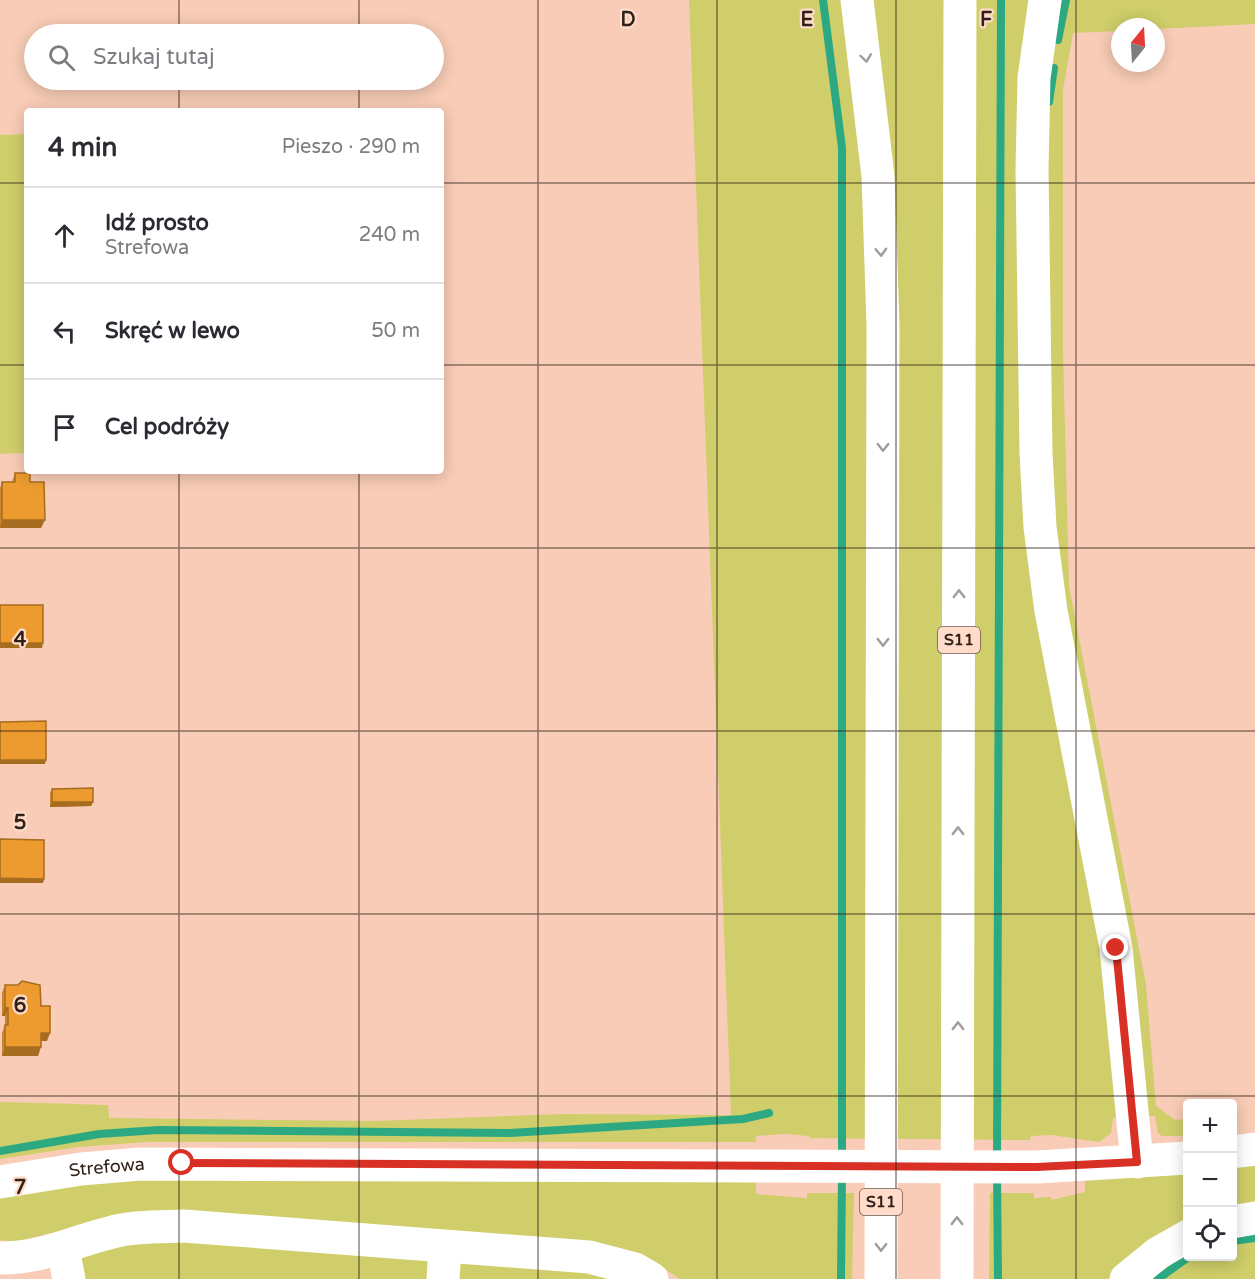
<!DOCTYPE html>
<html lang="pl">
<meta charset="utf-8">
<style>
:root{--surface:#fff;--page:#f2f2f3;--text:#2b2b33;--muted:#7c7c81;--line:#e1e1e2}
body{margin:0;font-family:"Varela Round",sans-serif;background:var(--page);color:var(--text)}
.controls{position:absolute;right:18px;bottom:18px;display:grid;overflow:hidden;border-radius:6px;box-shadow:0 3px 15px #0003}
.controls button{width:54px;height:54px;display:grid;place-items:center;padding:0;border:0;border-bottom:2px solid var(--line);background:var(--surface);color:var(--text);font:30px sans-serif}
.compass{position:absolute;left:1111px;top:18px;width:54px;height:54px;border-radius:50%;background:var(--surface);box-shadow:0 3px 15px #0003;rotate:18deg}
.stop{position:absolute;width:18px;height:18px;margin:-14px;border:4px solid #d93025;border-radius:50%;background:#fff}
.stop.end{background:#d93025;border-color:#fff;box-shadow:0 2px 6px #0008}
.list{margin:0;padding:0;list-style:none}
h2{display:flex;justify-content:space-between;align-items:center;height:78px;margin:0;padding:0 24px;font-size:26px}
h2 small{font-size:20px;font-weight:400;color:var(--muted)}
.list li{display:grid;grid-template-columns:39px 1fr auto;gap:18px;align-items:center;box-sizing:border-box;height:96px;padding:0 24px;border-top:2px solid var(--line)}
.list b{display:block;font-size:22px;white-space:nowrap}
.list p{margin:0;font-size:20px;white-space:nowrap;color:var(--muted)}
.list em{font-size:20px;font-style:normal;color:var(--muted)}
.icon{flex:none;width:33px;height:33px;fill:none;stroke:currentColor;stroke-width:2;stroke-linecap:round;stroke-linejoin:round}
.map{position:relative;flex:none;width:1255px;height:1279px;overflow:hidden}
.search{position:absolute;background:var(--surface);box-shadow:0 3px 15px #0003;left:24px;top:24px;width:420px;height:66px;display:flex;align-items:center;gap:15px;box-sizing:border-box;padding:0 21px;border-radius:33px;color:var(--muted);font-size:22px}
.panel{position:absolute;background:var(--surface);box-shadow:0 3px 15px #0003;left:24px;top:108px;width:420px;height:366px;border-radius:6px}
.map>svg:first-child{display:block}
.green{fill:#cfce6a}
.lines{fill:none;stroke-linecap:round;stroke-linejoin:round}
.stream{stroke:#2ca983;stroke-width:8}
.minor{stroke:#fff;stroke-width:33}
.highway{stroke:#fff;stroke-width:33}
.wall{fill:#cc8528}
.shaded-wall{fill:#a66c20}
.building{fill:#ed9b2e;stroke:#a66c20;stroke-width:1.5}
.oneway{stroke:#a29b97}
.route{stroke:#d93025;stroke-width:8}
.grid{fill:none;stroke:#302018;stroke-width:1.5;stroke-opacity:0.55}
.labels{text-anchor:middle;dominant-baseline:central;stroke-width:4.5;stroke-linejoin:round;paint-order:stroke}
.shield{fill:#ffdbc9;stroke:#6e584d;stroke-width:1.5}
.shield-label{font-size:16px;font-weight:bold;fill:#302018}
.street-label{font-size:18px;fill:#302018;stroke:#ffdbc9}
.grid-label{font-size:20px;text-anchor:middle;font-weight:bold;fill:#302018;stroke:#ffdbc9;stroke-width:4.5;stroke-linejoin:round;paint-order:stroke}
</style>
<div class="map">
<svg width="1255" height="1279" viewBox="0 0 1255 1279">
<rect width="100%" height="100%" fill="#f8ccb6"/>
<!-- green -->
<path class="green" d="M689,0h566v24l-99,5 -36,-2v4l-47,2 -10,57v262l6,234 77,399 10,121 19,14 12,-1v17h-25l-4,-3 -3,-17 -42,2 -2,15 -12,9 -47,-7 -21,1 -1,4 -221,-2v-2l-23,-2 -30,2v6h-610l-67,5 -79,12v-57l108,3 1,13 267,3 187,-7 168,1z
M27,134v319l-27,1v-319z
M1255,1160v51l-22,3v-51z
M1187,1169v59l-72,51h-126l1,-86h44v5l17,-1 1,3 33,-8v-16z
M756,1177v17l51,4v-5h47l-2,86h-172l-28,-18 -602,-28 -35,9 -15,-2v-47l82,-13z
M1255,1227v52h-116l48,-33 1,10h44l1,-25z
M134,1236l321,20 182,23h-556v-22z"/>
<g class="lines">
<!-- stream -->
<path class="stream" d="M823,0l19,148v1011
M1058,40l8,-40
M1049,102l5,-34
M0,1151l99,-17 59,-4 352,3 233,-14 26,-6
M997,1161l4,-1161
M997,1173l1,106
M1232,1241l23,-3
M841,1279l1,-107
M1158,1279l32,-23"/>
<!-- minor -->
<g class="minor">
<path d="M1045,0l-11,78 -2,91 4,284 4,74 11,84 65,337 21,214"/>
<path d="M1232,1152l23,-3"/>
<path id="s1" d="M0,1182l81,-13 59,-5 897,3 151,-9"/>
<path d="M1232,1222l23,-4"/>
<path d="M63,1249l6,30"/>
<path d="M0,1258c43,0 69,-15 109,-25 24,-7 50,-6 75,-7l405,31 46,12 17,10"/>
<path d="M443,1279l2,-32"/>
<path d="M1126,1279l32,-26 30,-17"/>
</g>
<!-- highway -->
<path class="highway" d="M857,0l21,176 5,149 -2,954
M957,1279l3,-1279"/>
</g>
<!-- wall -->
<path class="wall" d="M15,473l15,9 11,46h-41v-40l2,-6h10z
M52,789l41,13 -2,4 -41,1v-14z
M5,985l36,21 6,35h-6l-3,15h-36v-23l3,-8v-9h-3v-23z"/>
<!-- shaded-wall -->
<path class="shaded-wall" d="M2,520h43l-4,8h-41z
M0,643h43l-1,5h-42z
M0,760h46l-1,4h-45z
M52,802h41l-2,4 -41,1z
M0,878l44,1 -1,4h-43z
M5,1007l3,1 -3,8h-3z
M41,1033h9l-3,8h-9z
M5,1047h36l-3,9h-36z"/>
<!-- building -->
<path class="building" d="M15,473h15v9h14l1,38h-43v-38h13z
M0,605h43v38h-43z
M46,721v39h-46v-38z
M93,788v14h-41v-13z
M0,839l44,1v39l-44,-1z
M22,981l18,4 1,21h9v27h-9v14h-36v-22h3v-17l-3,-1v-22h13z"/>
<!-- one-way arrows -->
<defs><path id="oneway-chevron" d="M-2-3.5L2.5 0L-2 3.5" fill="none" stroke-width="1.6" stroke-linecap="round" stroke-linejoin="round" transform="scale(1.5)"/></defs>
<g class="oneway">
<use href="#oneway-chevron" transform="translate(866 58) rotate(82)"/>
<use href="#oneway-chevron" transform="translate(881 252) rotate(87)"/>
<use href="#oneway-chevron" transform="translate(883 447) rotate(90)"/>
<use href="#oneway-chevron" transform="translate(959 594) rotate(-90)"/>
<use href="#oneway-chevron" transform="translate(883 642) rotate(90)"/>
<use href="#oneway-chevron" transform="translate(958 831) rotate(-90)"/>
<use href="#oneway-chevron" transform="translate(958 1026) rotate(-90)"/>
<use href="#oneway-chevron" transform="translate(957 1221) rotate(-90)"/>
<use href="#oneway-chevron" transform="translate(881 1247) rotate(90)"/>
</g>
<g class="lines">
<!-- route -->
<path class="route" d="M182,1163l855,4 100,-5 -21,-214"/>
</g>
<!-- grid -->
<path class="grid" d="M179,0v34M359,0v34M538,0v1279M717,0v1279M896,0v1279M1076,0v1279M179,80v31M359,80v31M0,183h27M441,183h814M0,365h27M441,365h814M179,471v808M359,471v808M0,548h1255M0,731h1255M0,914h1255M0,1096h1255"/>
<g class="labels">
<!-- shield labels -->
<g class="shield">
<rect x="938" y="627" width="42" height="26" rx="4.5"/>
<rect x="860" y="1189" width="42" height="26" rx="4.5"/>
</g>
<g class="shield-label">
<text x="959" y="640">S11</text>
<text x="881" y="1202">S11</text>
</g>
<!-- street labels -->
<g class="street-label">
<text stroke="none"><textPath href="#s1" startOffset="108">Strefowa</textPath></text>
</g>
</g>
<g class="grid-label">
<text x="628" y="26">D</text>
<text x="807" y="26">E</text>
<text x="986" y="26">F</text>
<text x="20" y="646">4</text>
<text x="20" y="829">5</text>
<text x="20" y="1012">6</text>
<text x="20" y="1194">7</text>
</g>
</svg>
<div class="controls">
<button>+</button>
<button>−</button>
<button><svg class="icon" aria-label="locate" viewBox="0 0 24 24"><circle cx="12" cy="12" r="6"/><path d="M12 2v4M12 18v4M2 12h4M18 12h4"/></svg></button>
</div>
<svg class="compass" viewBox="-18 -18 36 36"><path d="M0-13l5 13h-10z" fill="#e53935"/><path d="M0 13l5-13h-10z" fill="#7c7c81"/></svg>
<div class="stop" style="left:182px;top:1163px"></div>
<div class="stop end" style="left:1116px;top:948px"></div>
<div class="search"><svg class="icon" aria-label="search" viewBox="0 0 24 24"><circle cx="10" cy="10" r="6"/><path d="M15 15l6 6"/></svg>Szukaj tutaj</div>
<section class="panel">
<h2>4 min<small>Pieszo · 290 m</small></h2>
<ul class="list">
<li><svg class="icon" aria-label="ahead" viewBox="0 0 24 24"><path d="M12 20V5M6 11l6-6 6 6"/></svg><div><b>Idź prosto</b><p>Strefowa</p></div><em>240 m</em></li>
<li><svg class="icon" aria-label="left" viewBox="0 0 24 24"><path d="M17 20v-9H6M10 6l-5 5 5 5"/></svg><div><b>Skręć w lewo</b></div><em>50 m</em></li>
<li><svg class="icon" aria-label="arrive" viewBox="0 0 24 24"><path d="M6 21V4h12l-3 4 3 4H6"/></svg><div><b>Cel podróży</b></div></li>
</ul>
</section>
</div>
